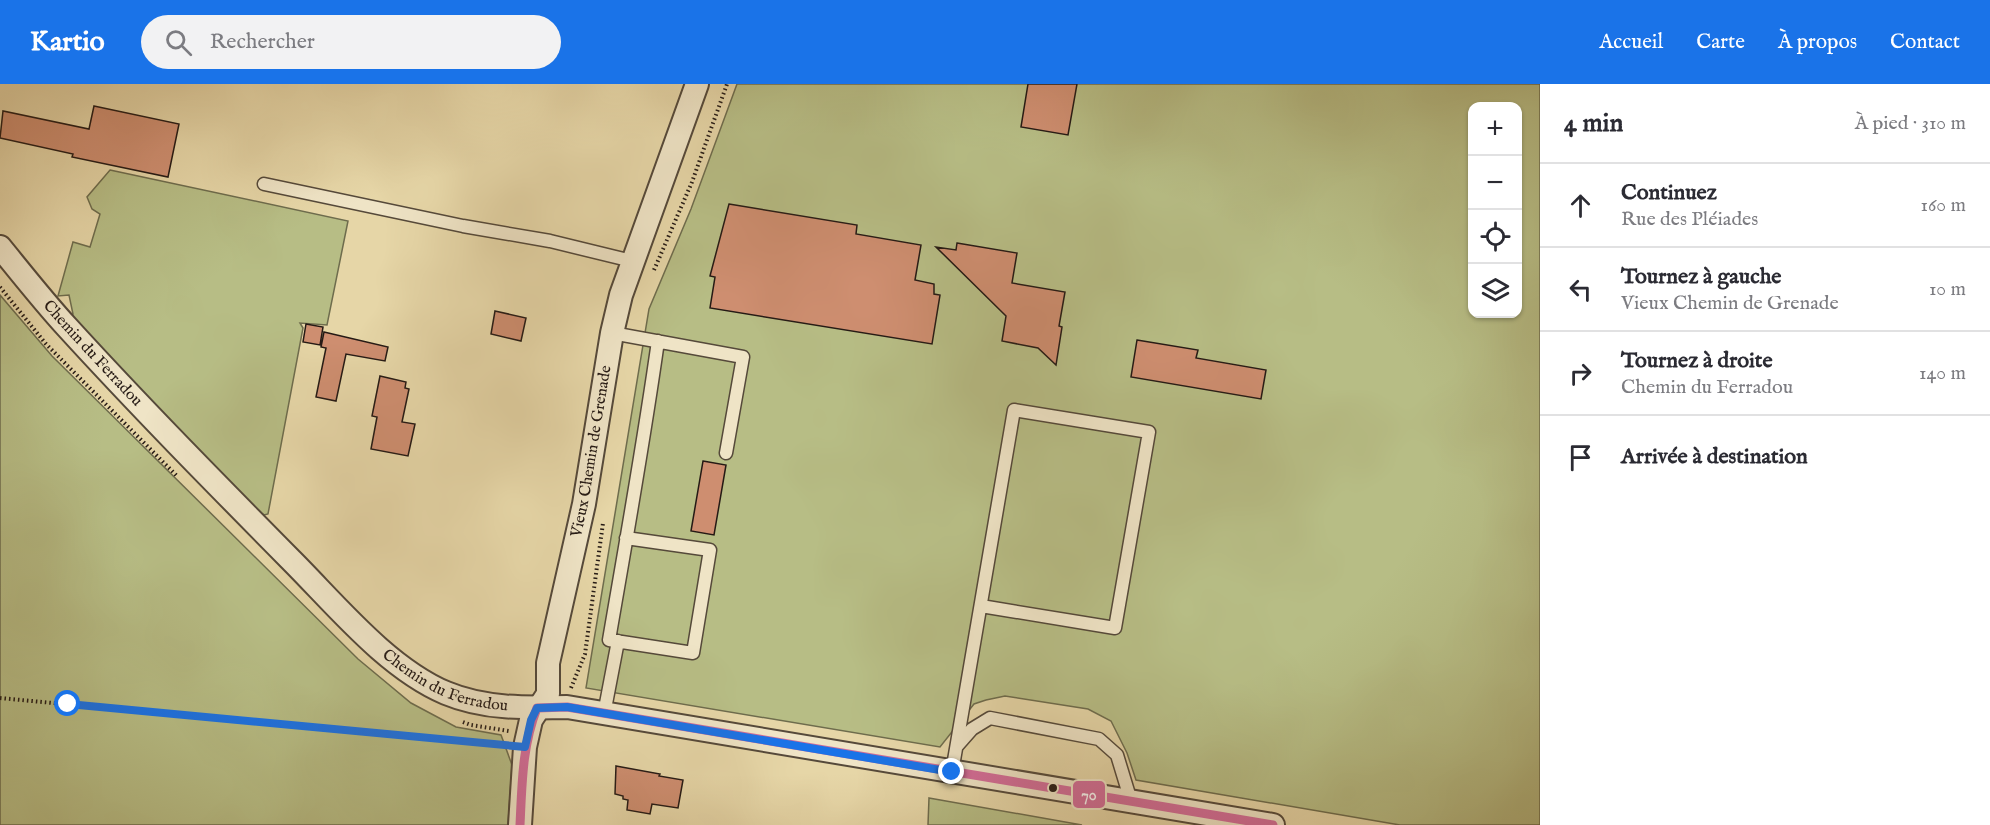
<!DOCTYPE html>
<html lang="fr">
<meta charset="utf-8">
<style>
:root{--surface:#fff;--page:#f2f2f3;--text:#2b2b33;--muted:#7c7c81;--line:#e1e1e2;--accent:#1a73e8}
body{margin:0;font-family:"IM FELL English",serif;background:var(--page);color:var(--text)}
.controls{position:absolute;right:18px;top:18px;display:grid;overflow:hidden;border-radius:12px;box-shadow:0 2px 4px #0004}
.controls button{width:54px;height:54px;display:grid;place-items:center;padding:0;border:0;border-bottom:2px solid var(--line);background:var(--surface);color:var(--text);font:30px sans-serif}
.stop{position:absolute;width:18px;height:18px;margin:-14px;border:4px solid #1a73e8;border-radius:50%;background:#fff}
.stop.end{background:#1a73e8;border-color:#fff;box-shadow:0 2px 6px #0008}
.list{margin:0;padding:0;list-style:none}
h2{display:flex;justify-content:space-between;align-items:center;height:78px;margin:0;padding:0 24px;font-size:26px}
h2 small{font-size:20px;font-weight:400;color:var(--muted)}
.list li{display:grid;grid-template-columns:39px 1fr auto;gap:18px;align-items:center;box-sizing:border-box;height:84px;padding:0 24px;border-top:2px solid var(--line)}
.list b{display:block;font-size:22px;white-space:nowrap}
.list p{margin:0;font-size:20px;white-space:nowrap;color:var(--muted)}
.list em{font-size:20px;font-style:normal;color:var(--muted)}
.icon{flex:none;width:33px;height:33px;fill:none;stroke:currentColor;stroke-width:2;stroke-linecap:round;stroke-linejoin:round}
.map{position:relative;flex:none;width:1540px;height:741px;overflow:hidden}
header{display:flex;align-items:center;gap:36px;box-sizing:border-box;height:84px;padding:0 30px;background:var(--accent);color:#fff}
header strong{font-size:28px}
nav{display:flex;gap:33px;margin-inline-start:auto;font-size:21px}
.search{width:420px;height:54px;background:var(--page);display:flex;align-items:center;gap:15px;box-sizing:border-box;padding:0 21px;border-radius:33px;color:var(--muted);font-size:22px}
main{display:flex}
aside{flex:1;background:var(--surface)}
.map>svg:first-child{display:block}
.green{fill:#b7bd85;stroke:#6e6c4d;stroke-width:1.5;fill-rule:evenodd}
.building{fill:#ce8e70;stroke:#251a15;stroke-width:1.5}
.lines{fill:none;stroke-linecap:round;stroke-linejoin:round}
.lane-casing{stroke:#55493a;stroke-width:15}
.street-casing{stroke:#55493a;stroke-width:26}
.path{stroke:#251a15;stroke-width:4;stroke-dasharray:1.5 3;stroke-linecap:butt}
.lane{stroke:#efe4c6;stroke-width:12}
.street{stroke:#efe4c6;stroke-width:22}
.bus-1-casing{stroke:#efe4c6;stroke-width:14}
.bus-1{stroke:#d36c98;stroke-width:9}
.route{stroke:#1a73e8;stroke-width:8}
.bus-dot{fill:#251a15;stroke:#efe4c6;stroke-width:2}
.labels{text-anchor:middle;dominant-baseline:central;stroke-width:6;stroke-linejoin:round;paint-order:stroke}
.street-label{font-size:16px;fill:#251a15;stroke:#efe4c6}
.line-badge{stroke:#efe4c6;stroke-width:2}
.badge-label{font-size:16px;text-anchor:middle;font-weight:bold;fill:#fff}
</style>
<header>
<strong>Kartio</strong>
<div class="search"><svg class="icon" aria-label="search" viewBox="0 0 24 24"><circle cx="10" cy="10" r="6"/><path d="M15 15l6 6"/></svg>Rechercher</div>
<nav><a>Accueil</a><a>Carte</a><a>À propos</a><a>Contact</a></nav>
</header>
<main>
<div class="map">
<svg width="1540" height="741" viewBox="0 0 1540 741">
<rect width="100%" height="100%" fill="#e6d6a7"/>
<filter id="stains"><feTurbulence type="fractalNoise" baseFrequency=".00333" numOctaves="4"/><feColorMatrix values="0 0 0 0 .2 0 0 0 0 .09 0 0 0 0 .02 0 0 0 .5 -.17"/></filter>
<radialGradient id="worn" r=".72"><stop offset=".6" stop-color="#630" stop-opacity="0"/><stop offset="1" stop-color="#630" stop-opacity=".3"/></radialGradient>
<!-- green -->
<path class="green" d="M737,0h803v741h-140l-264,-45 -9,-27 -16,-32 -23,-12 -83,-13 -19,4 -12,4 -34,43 -354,-59 63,-379 42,-100zM1472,22h46v208h-46z
M110,86l238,51 -21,104 -27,-2 3,5 -35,186 -4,1 -14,-9 -181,-188 4,-4 -4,-19 -11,1 15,-54 17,5 10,-33 -8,-5 -5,-12z
M0,211l52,61 306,303 53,44 45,24 45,8 11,30 -4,60h-508z
M929,714l153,27h-154z"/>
<!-- building -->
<path class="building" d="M1028,0h49l-9,51 -47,-8z
M94,22l85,18 -11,53 -96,-20 1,-3 -73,-16 3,-27 86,18z
M729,120l128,21 -1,9 65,11 -6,35 19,4v10l6,1 -8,49 -222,-36 5,-31 -5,-1z
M957,159l60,10 -5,30 53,9 -6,34 3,1 -6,38 -18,-17 -36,-7 4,-25 -70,-69 20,3z
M495,227l31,7 -5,23 -30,-7z
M306,240l17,3 -3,18 -17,-3z
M324,248l64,15 -3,14 -39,-7 -10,47 -20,-4 10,-49 -5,-1z
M1137,256l61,10 -2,8 70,12 -5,29 -130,-22z
M380,292l26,6 -1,6 4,1 -7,33 13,2 -7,32 -37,-7 6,-32 -5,-1z
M703,377l23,4 -12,70 -23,-4z
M616,682l44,8 -1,2 24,4 -5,28 -26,-4 -2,10 -23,-4 1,-10 -5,-1v-3l-8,-2z"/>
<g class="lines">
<!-- lane casing -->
<g class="lane-casing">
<path id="lane" d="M264,100l199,42 87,15 82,20
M612,249l131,24 -17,96
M626,454l84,12 -17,103 -84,-13c17,-99 35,-199 49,-299
M604,630l14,-73
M957,662l15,-17 18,-11 109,21 18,16 14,46
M952,688l62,-362 135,22 -34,196 -134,-22"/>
</g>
<!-- street casing -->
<g class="street-casing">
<g id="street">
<path id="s1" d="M0,163c22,27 44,55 67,80 73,80 149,157 224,233 45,45 96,108 155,133 38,16 80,15 121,14l706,118"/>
<path id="s2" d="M520,741l5,-78 6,-27 17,-26v-31l36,-159 28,-171 9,-38 76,-211"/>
</g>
</g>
<!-- path -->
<path class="path" d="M654,186l38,-88 35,-98
M0,203l46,57 132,133
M571,604l14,-34 18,-131
M0,614l507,48
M463,638l8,3 38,6"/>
<!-- lane -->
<use href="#lane" class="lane"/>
<!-- street -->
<use href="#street" class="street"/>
<!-- bus-1 casing -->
<g class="bus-1-casing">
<path id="bus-1" d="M537,624l30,-1 706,118
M520,741c2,-40 2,-79 17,-117"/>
</g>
<!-- bus-1 -->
<use href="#bus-1" class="bus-1"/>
</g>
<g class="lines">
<!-- route -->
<path class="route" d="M68,620l457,43 6,-27 6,-12 30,-1 385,65"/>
</g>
<!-- markers -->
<circle class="bus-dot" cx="1053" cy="704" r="5"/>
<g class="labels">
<!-- street labels -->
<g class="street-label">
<text stroke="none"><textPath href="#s1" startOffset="141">Chemin du Ferradou</textPath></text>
<text stroke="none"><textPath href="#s2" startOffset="384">Vieux Chemin de Grenade</textPath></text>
<text stroke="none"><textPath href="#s1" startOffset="628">Chemin du Ferradou</textPath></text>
</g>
</g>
<rect class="line-badge" x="1072" y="696" width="34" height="29" rx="6" fill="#d36c98"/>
<g class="badge-label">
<text x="1089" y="716">70</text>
</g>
<rect width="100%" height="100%" filter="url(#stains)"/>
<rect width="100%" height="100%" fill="url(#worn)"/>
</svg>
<div class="controls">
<button>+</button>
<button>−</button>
<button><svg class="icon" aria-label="locate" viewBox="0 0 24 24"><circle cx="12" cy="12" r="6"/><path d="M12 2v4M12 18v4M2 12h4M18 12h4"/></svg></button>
<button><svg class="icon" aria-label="layers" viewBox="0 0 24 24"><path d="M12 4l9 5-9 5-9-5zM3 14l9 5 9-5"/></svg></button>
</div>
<div class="stop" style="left:68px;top:620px"></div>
<div class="stop end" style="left:952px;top:688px"></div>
</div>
<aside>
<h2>4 min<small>À pied · 310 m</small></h2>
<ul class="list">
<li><svg class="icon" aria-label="ahead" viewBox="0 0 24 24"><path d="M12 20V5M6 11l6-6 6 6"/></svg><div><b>Continuez</b><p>Rue des Pléiades</p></div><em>160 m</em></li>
<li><svg class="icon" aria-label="left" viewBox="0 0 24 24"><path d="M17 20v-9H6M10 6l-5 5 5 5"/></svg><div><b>Tournez à gauche</b><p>Vieux Chemin de Grenade</p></div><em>10 m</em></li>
<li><svg class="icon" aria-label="right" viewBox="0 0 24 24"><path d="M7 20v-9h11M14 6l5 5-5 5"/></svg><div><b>Tournez à droite</b><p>Chemin du Ferradou</p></div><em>140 m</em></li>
<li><svg class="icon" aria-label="arrive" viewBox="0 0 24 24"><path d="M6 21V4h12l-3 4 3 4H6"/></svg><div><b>Arrivée à destination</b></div></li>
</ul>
</aside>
</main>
